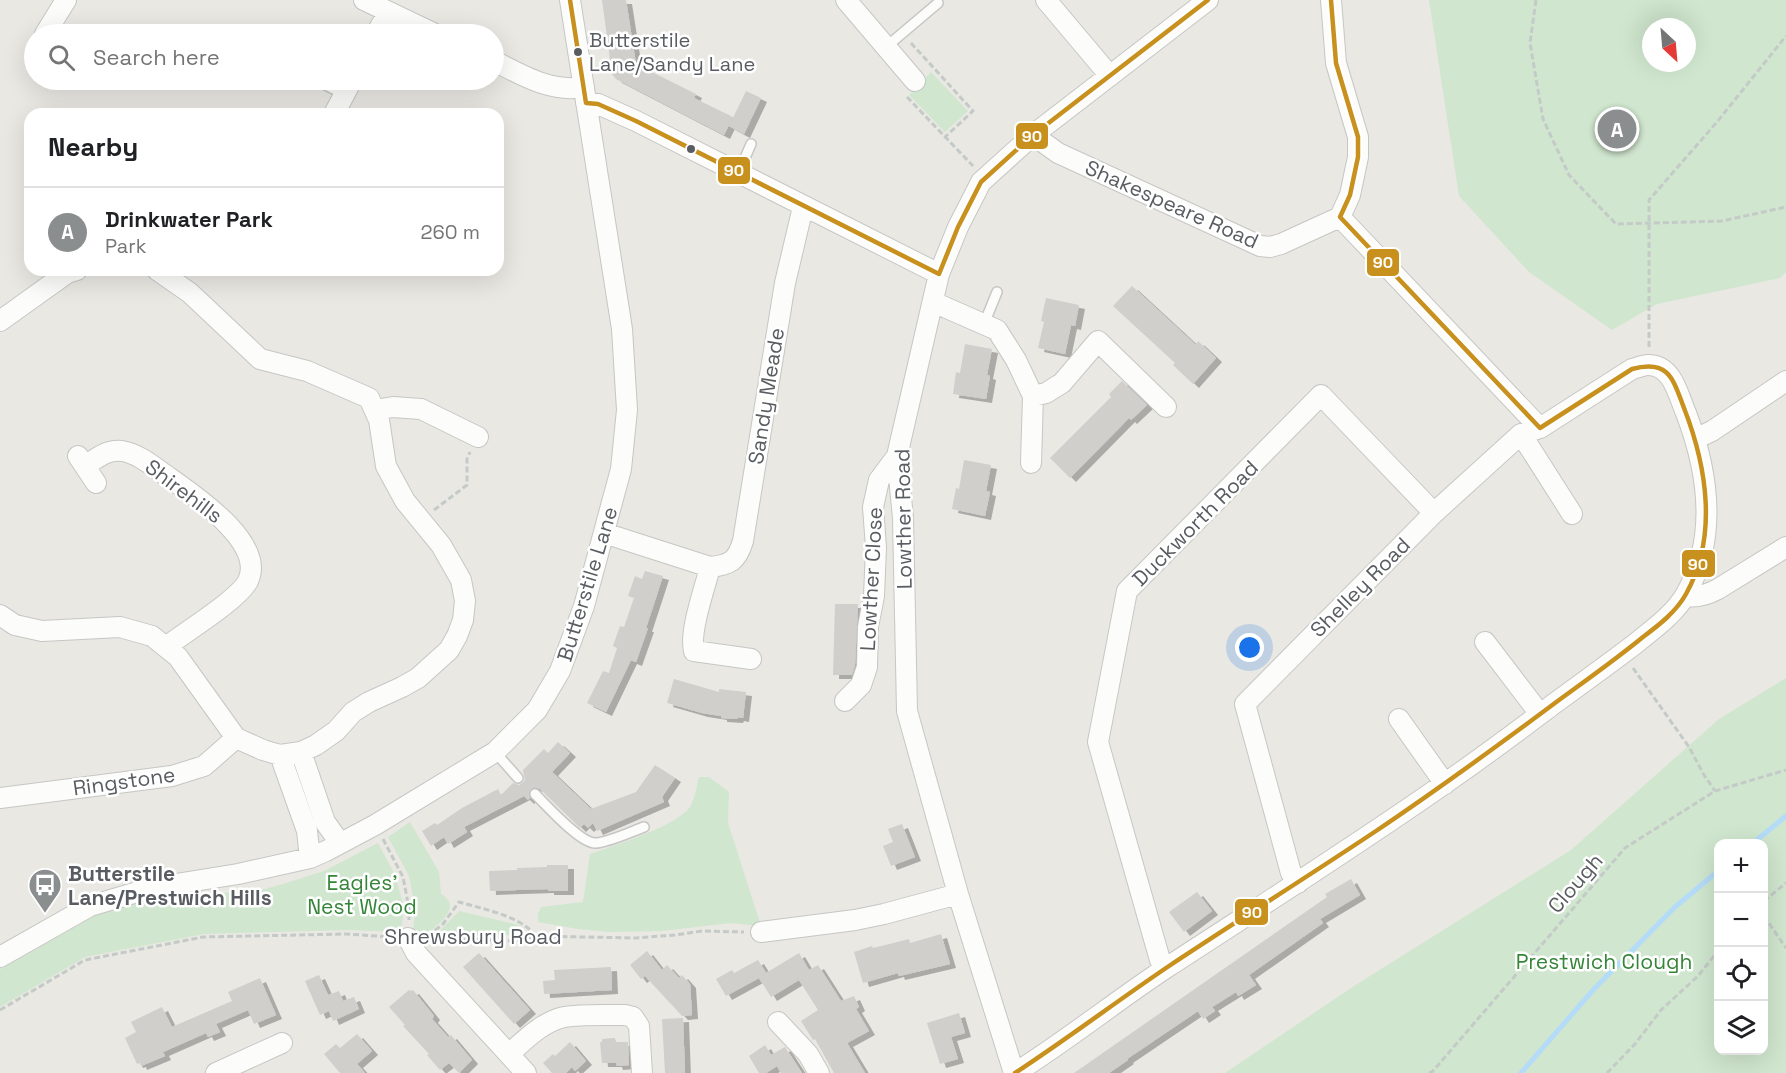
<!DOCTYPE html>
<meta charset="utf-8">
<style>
:root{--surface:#fff;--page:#f2f2f2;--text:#202124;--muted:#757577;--line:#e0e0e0;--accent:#8b8e8e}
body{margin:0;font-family:"Space Grotesk",sans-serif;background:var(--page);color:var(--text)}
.controls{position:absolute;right:18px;bottom:18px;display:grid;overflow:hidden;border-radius:12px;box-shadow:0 6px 24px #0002}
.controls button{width:54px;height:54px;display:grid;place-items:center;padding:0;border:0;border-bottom:2px solid var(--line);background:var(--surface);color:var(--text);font:30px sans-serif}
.compass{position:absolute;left:1642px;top:18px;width:54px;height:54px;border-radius:50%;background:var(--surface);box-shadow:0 6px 24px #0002;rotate:154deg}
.you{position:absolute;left:1250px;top:648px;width:21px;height:21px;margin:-15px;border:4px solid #fff;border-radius:50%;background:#1a73e8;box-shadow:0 0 0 9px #1a73e833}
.badge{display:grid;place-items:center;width:39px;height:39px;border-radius:50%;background:var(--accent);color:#fff;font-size:20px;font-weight:700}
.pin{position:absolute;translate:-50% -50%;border:3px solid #fff;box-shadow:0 2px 6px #0006}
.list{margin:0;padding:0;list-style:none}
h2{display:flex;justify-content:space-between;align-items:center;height:78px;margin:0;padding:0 24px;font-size:26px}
h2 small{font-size:20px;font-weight:400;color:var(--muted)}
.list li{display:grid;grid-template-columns:39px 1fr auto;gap:18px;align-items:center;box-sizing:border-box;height:90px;padding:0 24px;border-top:2px solid var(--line)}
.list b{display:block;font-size:22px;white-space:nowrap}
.list p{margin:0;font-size:20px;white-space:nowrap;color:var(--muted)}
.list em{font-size:20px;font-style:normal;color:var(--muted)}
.icon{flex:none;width:33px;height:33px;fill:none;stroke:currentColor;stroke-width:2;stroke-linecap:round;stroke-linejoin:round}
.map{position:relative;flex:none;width:1786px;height:1073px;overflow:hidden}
.search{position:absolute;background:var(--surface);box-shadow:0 6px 24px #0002;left:24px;top:24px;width:480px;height:66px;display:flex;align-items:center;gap:15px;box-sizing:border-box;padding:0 21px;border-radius:33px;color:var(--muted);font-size:22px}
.panel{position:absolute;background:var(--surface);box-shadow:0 6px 24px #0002;left:24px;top:108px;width:480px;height:168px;border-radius:18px}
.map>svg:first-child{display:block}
.green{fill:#d0e6ce;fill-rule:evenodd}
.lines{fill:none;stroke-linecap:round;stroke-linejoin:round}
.stream{stroke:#b4dbf7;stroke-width:5}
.building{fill:#d0cfcc;filter:url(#shadow)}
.service-casing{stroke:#c6c6c5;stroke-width:12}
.minor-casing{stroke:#c6c6c5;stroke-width:22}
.path{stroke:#c4cac7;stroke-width:3;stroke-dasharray:6 3;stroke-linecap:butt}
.service{stroke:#fcfcfb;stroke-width:9}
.minor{stroke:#fcfcfb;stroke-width:20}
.bus-1-casing{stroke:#fff;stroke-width:9}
.bus-1{stroke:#c8901d;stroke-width:4.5}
.bus-dot{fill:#595d61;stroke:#fff;stroke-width:2}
.labels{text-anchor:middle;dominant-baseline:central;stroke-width:5;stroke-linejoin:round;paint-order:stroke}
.bus-label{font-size:20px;fill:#595d61;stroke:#fff;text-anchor:start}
.street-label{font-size:21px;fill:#595d61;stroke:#fff}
.poi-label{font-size:21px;font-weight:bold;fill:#595d61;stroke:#fff;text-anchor:start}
.park-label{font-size:21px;fill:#358538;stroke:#fff}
.line-badge{stroke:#fff;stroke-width:2}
.badge-label{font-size:16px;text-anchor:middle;font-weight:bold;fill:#fff}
</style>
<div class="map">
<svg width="1786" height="1073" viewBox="0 0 1786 1073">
<defs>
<filter id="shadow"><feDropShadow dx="6" dy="4" stdDeviation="0" flood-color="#0004"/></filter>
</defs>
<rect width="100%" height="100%" fill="#e9e8e3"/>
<!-- green -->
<path class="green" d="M1429,0h357v272l-6,6 -123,26 -45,26 -83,-58 -70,-76zM1651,27h36v36h-36z
M931,72l37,39 -23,21 -36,-37z
M1786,678v395h-561l129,-87 217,-136 148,-131zM1718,844h46v206h-46z
M699,777h10l20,15 -1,31 33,103 -30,-3 -69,8 -53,1 -31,-3 -40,-7v-8l3,-7 42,-5 7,-48c23,-8 91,-29 101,-49 4,-8 6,-19 8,-28z
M410,822l29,50 2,22c22,12 -2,30 -14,40l-14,-1 2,-25 -6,-32 -21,-39z
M378,843l17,32 9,32 -3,25 -53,-2 -144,4 -119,23 -85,50v-38l98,-55 34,-12 50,-7 76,-4 25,-7 41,-13z
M459,911l60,14 2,4v3l-7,3h-78z"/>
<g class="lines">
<!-- stream -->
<path class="stream" d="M1752,844l34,-28
M1521,1073l73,-84 81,-82 43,-36"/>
</g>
<!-- building -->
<path class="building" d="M602,0h24l10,64 60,30 -2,4 39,19 -9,18 -108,-56 -4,-5z
M746,91l15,7 -17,36 -15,-8z
M1132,286l64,59 2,-4 18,17 -23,26 -20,-19 2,-2 -62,-57z
M1046,298l33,7 -4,21 -4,-1 -6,29 -27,-6 6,-26 -3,-1z
M965,344l27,5 -5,26 3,1 -4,23 -33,-5 3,-22 4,1z
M1122,381l25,24 -16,15 -2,-2 -59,60 -20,-20 61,-61 -2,-3z
M964,460l27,5 -5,26 4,1 -5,24 -33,-7 4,-21 3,1z
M645,571l18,5 -17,52h2l-12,34 -5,-2 -25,52 -19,-9 16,-32 6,2 8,-25 -4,-2 7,-20 4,1 10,-29 -6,-2 7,-20 7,3z
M835,604h23l-3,61 -3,10h-19z
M674,679l45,13v-3l27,3 -3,26 -5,-1 -1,2 -16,-1v-2l-19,-3 -35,-10z
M558,742l12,11 -18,19 39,37 45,-17 19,-27 20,13 -13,19 2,5 -67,29 -4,-8 -5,5 -4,-4 -4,4 -40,-39 -6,-2 -5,5 1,6 -2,2 -4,-4 -60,31 3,5 -19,12 -4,-7 -13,9 -9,-15 13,-8 2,2 25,-17 36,-19 3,6 12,-12 6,2 3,-2 3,-3 -2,-10 21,-21 4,4z
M902,824l13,33 -24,9 -8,-20 10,-4 -5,-13z
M547,865h21v26h-20v-2l-58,2 -1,-20 28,-1v-2l30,-1z
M1351,879l9,16 -40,24 3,4 -74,52 7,10 -18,11 -2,-4 -24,15 3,4 -12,8 -5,-8 -71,48 1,1 -19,13h-35l253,-176 -2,-3z
M1197,892l15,19 -28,21 -15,-20z
M941,934l9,30 -51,12 -1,-3 -35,10 -9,-31 18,-6 1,2 36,-9 1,4z
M647,951l15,19 5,-5 12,13 3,-3 8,9 2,31 -10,1 -37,-40 -4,3 -11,-14z
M479,953l51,57 -16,14 -51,-57z
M799,953l10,17 9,-5 23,36 13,-5 5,11 -3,2 13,22 -22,12 18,30h-31l-19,-34 -2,1 -12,-19 17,-11 -19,-30 -28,17 -12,-19 -33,18 -10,-17 16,-9 2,3 24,-13 8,13z
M611,967l1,23 -68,4 -1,-13 12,-1 -1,-10z
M319,975l9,20 11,-4 4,10 11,-4 5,12 -26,12 -4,-10 -9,4 -15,-34z
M260,978l16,37 -22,9 -6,-14 -32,14 4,8 -12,5 -2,-4 -43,19 2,4 -24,10 -1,-3 -3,1 -12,-26 11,-6 -5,-10 31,-15 10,20 60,-26 -4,-9z
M409,990l2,1 2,-1 21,26 -2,3 16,18 3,-2 21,25 -13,13 -10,-10 -9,7 -13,-15 2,-1 -26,-28 2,-1 -16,-18z
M959,1013l6,20 -14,4 7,22 -18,5 -13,-41z
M683,1018l2,55h-20l-3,-54z
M357,1034l15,17 -15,13 8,9h-25l-16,-19 12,-10 4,4z
M615,1038l1,4h12l1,23 -12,1 -1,-3h-14l-2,-21h2v-3z
M570,1042l16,19 -11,10 -3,-4 -6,6h-14l-9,-10 10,-9 2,2z
M765,1045l6,10 14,-8 17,26h-21l-4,-7 -11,7h-7l-10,-17z"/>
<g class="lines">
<!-- service casing -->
<g class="service-casing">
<path id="service" d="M886,47l52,-44
M315,80l29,14
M739,172l12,-28
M984,324l13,-32
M495,752l23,26
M535,794c11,11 45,49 60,49 12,0 38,-12 49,-16"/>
</g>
<!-- minor casing -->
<g class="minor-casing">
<path id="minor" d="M364,0l71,34
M846,0l69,81
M1046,0l64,76
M45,34l21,-34
M376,34l12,-21
M494,61c28,14 57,32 90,26
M586,103l12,1 38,17 303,153
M334,114l18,-34
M1033,135l25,18 202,93 10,1 11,-3 59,-27 10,-22 8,-38v-20l-22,-74 -5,-63
M1340,217l200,211
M933,302l64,28 19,30 17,36 13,-3 16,-10 36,-42 68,66
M0,321l67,-48 10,-3
M375,410l18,-3 28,2 57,28
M1521,434l51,80
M1695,439l17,-8 74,-50
M78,456l18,27
M1031,463l2,-67
M85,466c12,-8 22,-17 37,-15 18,3 33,17 48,27 25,18 96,65 78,103 -10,19 -63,51 -82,66
M604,533l106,34c20,-2 27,-6 33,-26l42,-258 18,-76
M710,567c-5,21 -21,64 -16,84l57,8
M1685,596c12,2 22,-1 33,-7l68,-42
M0,615l15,10 27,6 78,-4 32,9 26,21 58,81 27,12 17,5 21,-3 15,-7 20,-14 17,-19 16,-10 33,-15 16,-9 31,-28 8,-14 6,-16 2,-19 -4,-21 -20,-35 -36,-44 -19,-35 -7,-46 -10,-22 -62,-27 -47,-12 -70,-66 -33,-23
M1485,642l55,72
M845,701l16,-16 6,-18 1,-40 6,-31 2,-49 -3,-40 6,-27 18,-24
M1399,719l46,65
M301,752l24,70 15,21
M280,755l27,76 3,27
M0,798l172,-22 32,-10 32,-28
M761,932l94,-12 29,-6 74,-20
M408,938l8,15 110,120
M0,957l90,-51 61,-18 87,-14 72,-16 16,-7 49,-26 120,-73 42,-42 23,-39 24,-65 37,-137 6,-59 -5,-81 -52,-329
M1166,968l-6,-8 -62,-218 29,-151 194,-196 113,118
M778,1022l30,32 11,19
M509,1054c16,-14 33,-32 55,-37 17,-3 43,-2 61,-2l8,2 6,9 3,47
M216,1073l66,-30
M1014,1073l-56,-179 -51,-183 -4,-193 -6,-62 42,-182 19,-47 23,-45 52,-47 175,-135
M1015,1073c53,-33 102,-73 154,-107 92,-60 185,-119 275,-182 38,-26 75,-54 111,-81 27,-20 54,-39 80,-59 18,-15 39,-29 51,-50 32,-57 22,-123 0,-181 -8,-18 -13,-48 -38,-48 -5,0 -11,3 -16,4l-92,59 -19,6 -87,79 -189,191 46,169 7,10"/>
</g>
<!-- path -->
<path class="path" d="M1536,0l-6,43 13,76 26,56 47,49 106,-3 64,-14
M911,43l62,68 -28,26
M907,97l66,69
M1649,347v-147l68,-78 69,-86
M434,510l33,-25v-26l3,-7
M1633,668l56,79 15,28 11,16
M383,839l20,38 6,31v12
M1764,901l22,-18
M1764,916l22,32
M428,936l15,-12 16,-22c24,7 62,14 77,34
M427,938l87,3 22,-5 99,2 40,-3 27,-4 42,1
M0,1010l85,-50 118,-23 144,-3 44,3
M1429,1073l4,-2 192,-223 90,-57 71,-21
M1607,1073l28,-29 26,-34 37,-34 20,-25"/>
<!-- service -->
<use href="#service" class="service"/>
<!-- minor -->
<use href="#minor" class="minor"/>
<!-- bus-1 casing -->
<g class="bus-1-casing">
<path id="bus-1" d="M570,0l16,103 12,1 38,17 303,153 19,-47 23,-45 52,-47 175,-135
M1015,1073c52,-34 102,-72 154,-107 68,-45 138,-89 207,-135 61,-41 120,-84 179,-128 30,-22 60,-43 88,-66 16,-12 33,-25 43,-43 32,-57 21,-127 -2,-186 -11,-29 -15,-49 -52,-39l-92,59 -200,-211 10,-22 8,-38v-20l-22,-74 -5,-63"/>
</g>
<!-- bus-1 -->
<use href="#bus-1" class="bus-1"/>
</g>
<!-- icons -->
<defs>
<g id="bus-pin" transform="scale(1.725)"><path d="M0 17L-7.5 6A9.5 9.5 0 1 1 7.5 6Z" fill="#8b8e8e" stroke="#fff"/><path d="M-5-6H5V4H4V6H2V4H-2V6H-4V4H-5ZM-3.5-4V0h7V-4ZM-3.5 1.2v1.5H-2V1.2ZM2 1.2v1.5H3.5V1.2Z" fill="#fff"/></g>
</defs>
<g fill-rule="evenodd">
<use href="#bus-pin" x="45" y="885"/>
</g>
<!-- markers -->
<g class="bus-dot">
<circle cx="578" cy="52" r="5"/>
<circle cx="691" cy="149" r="5"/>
</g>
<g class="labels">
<!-- bus labels -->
<g class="bus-label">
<text x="589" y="40">Butterstile<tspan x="589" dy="24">Lane/Sandy Lane</tspan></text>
</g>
<!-- street labels -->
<g class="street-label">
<text transform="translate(1172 204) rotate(24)">Shakespeare Road</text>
<text transform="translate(766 396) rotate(-81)">Sandy Meade</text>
<text transform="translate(184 491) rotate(37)">Shirehills</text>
<text transform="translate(903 519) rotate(-91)">Lowther Road</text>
<text transform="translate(1195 523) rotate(-45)">Duckworth Road</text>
<text transform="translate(871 579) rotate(-87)">Lowther Close</text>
<text transform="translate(587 584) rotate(-73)">Butterstile Lane</text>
<text transform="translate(1360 587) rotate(-45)">Shelley Road</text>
<text transform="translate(124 781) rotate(-8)">Ringstone</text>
<text transform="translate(1575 883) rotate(-49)">Clough</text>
<text x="473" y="936">Shrewsbury Road</text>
</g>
<!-- poi labels -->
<g class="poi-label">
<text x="68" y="873">Butterstile<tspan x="68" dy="24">Lane/Prestwich Hills</tspan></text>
</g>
<!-- park labels -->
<g class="park-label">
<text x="362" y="882">Eagles'<tspan x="362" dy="24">Nest Wood</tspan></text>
<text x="1604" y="961">Prestwich Clough</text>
</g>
</g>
<g class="line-badge">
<rect x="1015" y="122" width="34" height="28" rx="6" fill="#c8901d"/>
<rect x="717" y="156" width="34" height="29" rx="6" fill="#c8901d"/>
<rect x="1366" y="248" width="34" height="29" rx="6" fill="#c8901d"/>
<rect x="1681" y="549" width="35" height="29" rx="6" fill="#c8901d"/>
<rect x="1234" y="898" width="35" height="28" rx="6" fill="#c8901d"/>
</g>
<g class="badge-label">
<text x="1032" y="142">90</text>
<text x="734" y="176">90</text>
<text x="1383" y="268">90</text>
<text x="1698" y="570">90</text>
<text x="1252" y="918">90</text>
</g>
</svg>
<div class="controls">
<button>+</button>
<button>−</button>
<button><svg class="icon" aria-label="locate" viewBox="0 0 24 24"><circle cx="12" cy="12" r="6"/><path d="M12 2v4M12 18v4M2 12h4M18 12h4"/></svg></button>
<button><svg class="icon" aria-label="layers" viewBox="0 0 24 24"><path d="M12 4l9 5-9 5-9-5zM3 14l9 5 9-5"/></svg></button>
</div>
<svg class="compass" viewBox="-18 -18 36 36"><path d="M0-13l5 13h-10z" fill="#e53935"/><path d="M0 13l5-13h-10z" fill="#757577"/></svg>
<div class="you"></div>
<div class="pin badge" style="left:1617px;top:129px">A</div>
<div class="search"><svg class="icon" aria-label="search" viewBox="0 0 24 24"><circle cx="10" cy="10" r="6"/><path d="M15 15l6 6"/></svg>Search here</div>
<section class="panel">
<h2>Nearby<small></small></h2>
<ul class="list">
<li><span class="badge">A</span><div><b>Drinkwater Park</b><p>Park</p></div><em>260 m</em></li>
</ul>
</section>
</div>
